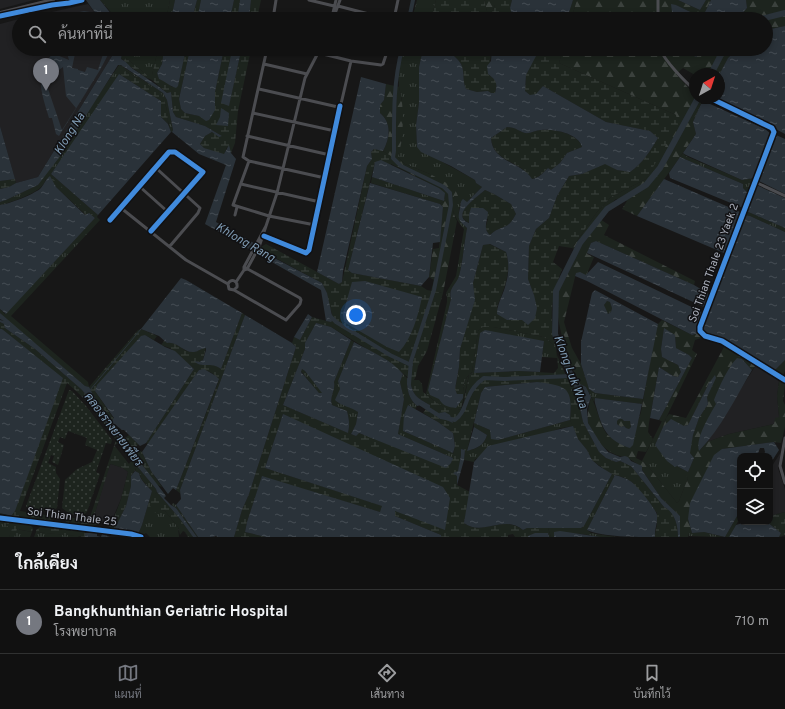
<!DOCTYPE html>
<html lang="th">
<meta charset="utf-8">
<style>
:root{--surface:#111;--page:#1a1a1a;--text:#f1f3f6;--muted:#9c9d9f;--line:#303131;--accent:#757880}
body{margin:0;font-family:Overpass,Sarabun,sans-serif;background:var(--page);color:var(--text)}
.controls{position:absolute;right:12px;bottom:12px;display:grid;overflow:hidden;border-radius:8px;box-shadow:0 2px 6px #0003}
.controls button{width:36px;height:36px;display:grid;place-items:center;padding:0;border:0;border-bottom:1px solid var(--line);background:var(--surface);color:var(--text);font:20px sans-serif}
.compass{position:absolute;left:689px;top:68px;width:36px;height:36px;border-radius:50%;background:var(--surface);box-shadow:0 2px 6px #0003;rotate:39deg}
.you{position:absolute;left:356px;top:315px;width:14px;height:14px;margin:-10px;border:3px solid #fff;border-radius:50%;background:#1a73e8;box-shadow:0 0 0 6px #1a73e833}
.badge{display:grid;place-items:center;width:26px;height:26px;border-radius:50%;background:var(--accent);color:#fff;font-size:13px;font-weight:700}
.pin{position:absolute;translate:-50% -33px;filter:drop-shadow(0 1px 2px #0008)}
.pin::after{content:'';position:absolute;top:21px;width:14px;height:12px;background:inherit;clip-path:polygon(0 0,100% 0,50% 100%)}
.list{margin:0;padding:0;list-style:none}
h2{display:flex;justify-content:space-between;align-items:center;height:52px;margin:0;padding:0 16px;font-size:17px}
h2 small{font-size:13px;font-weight:400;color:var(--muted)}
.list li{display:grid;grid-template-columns:26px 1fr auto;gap:12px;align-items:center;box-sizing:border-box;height:64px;padding:0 16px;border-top:1px solid var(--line)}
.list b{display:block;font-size:15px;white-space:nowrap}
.list p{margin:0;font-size:13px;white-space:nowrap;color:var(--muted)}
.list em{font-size:13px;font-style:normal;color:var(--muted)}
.icon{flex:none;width:22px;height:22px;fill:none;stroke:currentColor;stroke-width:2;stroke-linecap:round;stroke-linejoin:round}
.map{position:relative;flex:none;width:785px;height:537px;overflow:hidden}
.search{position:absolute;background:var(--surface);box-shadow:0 2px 6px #0003;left:12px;right:12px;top:12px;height:44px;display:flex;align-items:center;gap:10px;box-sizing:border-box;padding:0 14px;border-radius:22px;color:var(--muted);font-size:15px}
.sheet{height:116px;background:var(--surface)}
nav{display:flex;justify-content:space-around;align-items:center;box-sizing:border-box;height:56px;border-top:1px solid var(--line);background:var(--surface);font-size:11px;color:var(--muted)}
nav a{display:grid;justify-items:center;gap:2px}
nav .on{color:var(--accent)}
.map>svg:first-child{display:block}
.built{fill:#212123}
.grass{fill:url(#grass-tufts)}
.forest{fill:url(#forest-firs);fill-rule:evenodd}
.wetland{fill:url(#wetland-marsh);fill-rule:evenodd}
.garden{fill:url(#garden-dots)}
.water{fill:url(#water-ripples);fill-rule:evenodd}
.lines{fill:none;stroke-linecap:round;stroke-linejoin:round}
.stream{stroke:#2a3239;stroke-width:1}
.canal{stroke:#2a3239;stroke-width:4}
.river{stroke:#2a3239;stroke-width:6}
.minor{stroke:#4b4c50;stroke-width:3}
.tertiary{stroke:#4b4c50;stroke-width:3.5}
.secondary{stroke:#4a4a4e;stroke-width:4}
.cycleway-casing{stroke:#111113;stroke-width:8}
.cycleway{stroke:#408adc;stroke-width:5}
.labels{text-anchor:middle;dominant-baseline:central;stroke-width:3;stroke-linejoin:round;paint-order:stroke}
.street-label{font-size:11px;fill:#a8adb8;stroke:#111113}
.water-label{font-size:12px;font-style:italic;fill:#7f9bb3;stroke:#111113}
</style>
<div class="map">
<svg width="785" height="537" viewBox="0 0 785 537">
<defs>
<pattern id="grass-tufts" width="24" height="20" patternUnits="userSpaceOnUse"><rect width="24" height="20" fill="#1d241e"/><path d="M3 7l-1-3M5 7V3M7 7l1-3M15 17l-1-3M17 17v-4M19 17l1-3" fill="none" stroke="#3b413d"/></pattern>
<pattern id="forest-firs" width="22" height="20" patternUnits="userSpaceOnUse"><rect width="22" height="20" fill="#1d241e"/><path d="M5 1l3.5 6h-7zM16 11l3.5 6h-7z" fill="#3b413d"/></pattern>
<pattern id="wetland-marsh" width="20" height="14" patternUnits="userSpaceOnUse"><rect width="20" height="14" fill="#1d241e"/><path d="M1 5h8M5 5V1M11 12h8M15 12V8" fill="none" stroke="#3b413d"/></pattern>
<pattern id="garden-dots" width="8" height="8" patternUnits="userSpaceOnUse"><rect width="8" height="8" fill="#1d241e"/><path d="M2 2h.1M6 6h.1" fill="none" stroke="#3b413d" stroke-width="1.8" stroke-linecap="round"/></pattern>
<pattern id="water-ripples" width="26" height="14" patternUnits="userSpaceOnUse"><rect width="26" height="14" fill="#2a3239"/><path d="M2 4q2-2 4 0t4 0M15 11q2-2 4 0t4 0" fill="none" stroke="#464d54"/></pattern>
</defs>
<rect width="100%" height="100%" fill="#171717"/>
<!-- built -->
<path class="built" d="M0,0h34l-34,9z
M88,4l12,15h-80z
M19,19v30h95l-2,7 -74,121 -22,6 -16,-57v-102z
M756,365l23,16 -2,15 2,21 -5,7 -45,10 -22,8z
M781,452l-3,16 7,21v23l-15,4v-47z
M111,464l12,4 5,4 -7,27 -9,21 -6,-2 -2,4h-5v-5l-5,-1 13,-43 3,-8z"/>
<!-- grass -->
<path class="grass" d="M100,0h70l-4,19h-49z
M417,0h19l-5,19h-19z
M573,0h4l-6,19h-4z
M124,49h34l-6,26v5l-5,-2v-3l-21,-17 -2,2 -3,-1 1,-5 2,-1z
M404,49h19l-4,18v36l-3,22 1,22c19,12 39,22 58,33l1,3 6,4 -15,15h-6c-3,14 -5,15 6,26 -3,16 -4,32 -8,48 -3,9 -11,12 -8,23l-23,91 35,8c0,-10 0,-19 9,-26l6,-41 5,-4h10l51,10 12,10 1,11 -15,-1 2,-16 -64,-8 -6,40 -5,2 -8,34c-14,5 -25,-7 -35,-15l21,-92v-5l-1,-4 10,-17 8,-47c-8,-9 -15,-21 -10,-33h4l-28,-22 -25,-10 -7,-7 1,-10 3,-6v-41l-3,-13 -1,-15z
M119,65h1l43,28 4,7 6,30 -1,2h-1c-5,-11 -2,-23 -8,-33 -3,-8 -29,-23 -37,-28l-75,103 47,41 -1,2 3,3 -89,96 77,66 1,5 -4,-1 -79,-67 -6,-6v-4l5,5 90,-96 -49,-39c-1,3 -3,6 -5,8 -5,6 -33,17 -41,18v-3l6,-2 32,-15z
M683,153l3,3 56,24 12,-2 -6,15 -5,-5v-4l-63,-27z
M372,177l72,24 -4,3 -69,-21z
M746,211l39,17v4l-35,-16 -5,-1z
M351,340l3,2 -16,39 3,8 -4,13 17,7 4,3 -2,12 -5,10 -3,-1c2,-9 1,-14 -1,-22l-15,-6c-3,-8 4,-15 2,-23z
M785,360v11l-2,4 -8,-5z
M302,369l3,2 18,22h-4l-3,-3 -15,-19z
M403,374l4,4c0,11 1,20 10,28l-2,4 -7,-4 -5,25 50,22v5l-55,-24 6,-35 -4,-17z
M586,387l9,6 48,6 -1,5 -47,-6 -1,4z
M666,417l-3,10 -8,18 33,33 -9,23 -2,2 -29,-37 -6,-5 20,-40 1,1z
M570,420l3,6 -12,2 -86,31 -1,3 -10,-2 1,-10c11,1 19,-5 22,-15l-13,-8v-4l16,7 8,10z
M137,466l19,23 1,3 -2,2 7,16 3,1 13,16 1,10h-29l-4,-4 -3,2 -4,-3 3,-7 10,-34 -10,-11 -3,-7 -4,-2z
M612,474l3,1 -28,55 4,3 25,4h-16l-18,-3 -28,-2v5h-3l-3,-9h33l3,-2z
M173,503l3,2 22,32h-1l-21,-29 -4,-3z
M739,513l1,5 -11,19h-4z
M0,520l7,2 -1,3 7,4 -4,8h-9z
M16,529l16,3 -2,5h-16z
M36,532l42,4 1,1h-45z
M704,532l20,5 -35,-1v-3z"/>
<!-- forest -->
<path class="forest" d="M484,0h11v5l-6,14z
M577,0h101l22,10 6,-10h5l-6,12 12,7h-12l-29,-14 -4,7 18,7h-119z
M746,0h39v26l-19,4v-11h-29l10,-11z
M563,49h112l14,3 7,5 8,-8h33l-9,9 -9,17h-24l-12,-7 -7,6 19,21v3l8,1 -10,23 3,12 -23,33 -36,49 -15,-7 5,-8 -11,-2 -19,18 12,8 -5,10 91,46 -1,4 -98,-44 -5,2 -4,11 7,3 -8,19 -10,-3 -12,49 8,26 9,16 8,25 -9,-5c-11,-20 -29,-72 -21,-95 5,-13 13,-26 19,-38l-6,-3 25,-36 14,-15 35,-18 30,-64 -117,-52z
M386,84l13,3c5,17 4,35 3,52 -1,6 -3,12 -4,18l7,7 25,10 24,13 4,9h-4c-3,8 -1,18 3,25l-14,72 -12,-2 3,-11 -5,-3 4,-28 6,-1 4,-41 -3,-3 4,-3 1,-7 -6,-6 -48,-24 -1,-8 -7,-5c7,-12 9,-29 -3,-38v-8l4,-5z
M607,301l3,1 2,6 -1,4 -4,2 -3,-9z
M662,320l30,15 6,-2 3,5 -6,2 -3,10 5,4 -31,64 3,-4 17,4 39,-73 27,16 4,4 -4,5 -10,-11 -38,69 -4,22 7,-8 22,-8 45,-10 1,-6 4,-1 -2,-21 2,-15 6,3 -2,17 2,4v22l-4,16 -7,-1 -52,7 -34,70 4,14h-3l-1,4h-8v-21l-19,-18 -22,-33 -14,-9c-15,2 -35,-20 -37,-34 -1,-9 1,-16 3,-25 6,10 10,32 17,38 6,6 16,9 22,13l11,-36 14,-78 3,-10zM664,329l11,6 1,13 13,7 3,3 -33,62 4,2 3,-4 -3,9c8,-4 17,1 25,-2l21,-42 -2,14 1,7 -9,14 -6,17 -3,12v6l4,5 -6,14 -11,-6 -2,1 13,11 -9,23 -2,2 -29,-37 -6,-5 -6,-3 2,-7 8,1 7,-13 -5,-7 1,-9 10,-56 14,9 5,1 3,-5 -3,-7 -16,-8 -1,-8z
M619,419h3l2,2h6l1,6 -2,2 -3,-1 -2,-2 -3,1 -4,-3v-3z"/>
<!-- wetland -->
<path class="wetland" d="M170,0h5l-4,19h-5z
M197,0h4l-4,19h-5z
M234,0h6l-3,19h-7z
M251,0h10l-4,19h-8z
M436,0h48l5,19 6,-14v-5h17l-2,8 9,9 12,2h-100z
M158,49h6l-2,15 -5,9 2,6 7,2 6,6 6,-2 8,-36h4l-11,50 2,10 4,4 14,3 16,-6v-18l9,-43h27l-13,62 -3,32 -4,10 -4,-6 -3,8 -20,-7 -4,-4 5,-8 7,-4 10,4 -17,-10 -29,-9 -3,-5 -2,-20 -4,1 -15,-13v-5zM232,50l9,1 -12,54z
M449,49h43l-4,25c9,7 10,7 7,19h-4l-3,-2 -11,1 -11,-3c-4,-8 -1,-17 -5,-25 -3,-6 -10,-9 -12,-15z
M527,49h36l-4,14 117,52 2,10 -32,54 -35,18 -14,15 -25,36 -13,-2 -6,16 9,7c-10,27 -14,49 -6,78l-12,-10 -51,-10h-10l-5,4 -6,41c-8,6 -9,13 -9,22h-6l-2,-4 4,-23 1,-18 14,-49 -1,-17 10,-38 6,-1 17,8c6,19 -2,37 -9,55l10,13h15l12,-25 -6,-16 1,-33 7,-17 13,-11 8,-22 12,-20 13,-2 23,-11 12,7 13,2c12,-8 21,-22 28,-34l-8,-7 -44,-9 -63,-36 -7,9h-6l-5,-4 1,-16 9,-19z
M126,58l21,17v3l-22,-15 -1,-3z
M126,71l34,21c6,10 8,21 8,32l-7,-7v-16l-42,-27z
M507,127c10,1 11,4 18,6 5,1 11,-3 16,-3 13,-1 36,3 41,17l-15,6 -7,10 -9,7 -3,-2c-5,5 -9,10 -17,11 -8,-18 -38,-16 -40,-41z
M374,149l7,1 10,6v9l-16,-3 -27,108 5,3 68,13 6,4 16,3 -16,58 -9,15 -2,10 -2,4h5l3,4 1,8c11,8 24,22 38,17l2,-4 6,-30 5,-2 45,-2 35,2 4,-5 -1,-13 10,23 5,3 4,9 7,32 16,30 7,6 10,4 4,-1 11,5 33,41c11,5 14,19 14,30h-23v-3l2,-10v-11l-25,-31 -7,-4 -16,-5 -17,-13 -5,-10 -9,-11 -8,-19 1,-13 -34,-25 -52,5 -4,6 -14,58 -6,-2v6l-3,17 -4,1 3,3v9l13,7 -6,31c18,14 39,-9 59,7l4,-2h21l3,9h-2l-1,-4h-12l-8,3v1h-13l-2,-3 -5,1v2h-67v-2l-46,-19v-5l-112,-97 -18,54 118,38 -3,6 -118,-35 -15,45 -2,10 21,5h-32l8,-27 7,-16 47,-147 -4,-4 2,-6 6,3 12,-23 18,5 2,-9 -4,-10 -1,-10 -5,-10 -61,-33v-3l5,-3 73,40 3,-2 25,-116 5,-7 -1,-7zM316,323l15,4 56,34 23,18c2,16 7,19 20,26v3l-4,1 -3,4 15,9 15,11 2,13 -4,17 -93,-30 -2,3 -5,-2 -68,-29 22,-56v-6z
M50,176l39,37 -3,2 -30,-28z
M15,179l1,4 -7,4 -9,2v-8z
M485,190l9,4 17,10 5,10c-2,3 -3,6 -6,9 -6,6 -12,4 -20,12 -6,-5 -4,-10 -2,-16l-19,-5 1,9c-21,-8 7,-26 15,-33z
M242,313l3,2 -65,175 1,4 -5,-4 43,-110c-4,-6 -12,-11 -20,-10l-51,74 -2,-1 48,-74 -24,-21 -9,-3 3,-4c3,2 6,1 9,2 8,3 12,10 21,9 3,0 8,-4 12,-5l-3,13 -4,2 -4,-1 7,4c7,-2 14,0 19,4z
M0,322l4,2 1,4 30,21 46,40 18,20 3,9 36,47 -7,11v10l-5,20 -12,24h-4l-1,-4 3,-3 9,-24 7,-27 -5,-4 -12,-4 -1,1 -16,51 5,1 -1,7c-9,5 -23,4 -32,-2l-1,-5 24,3 27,-80c-15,-21 -29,-41 -49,-57l-47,128 32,5 -1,4 -3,2 -48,-6v-3l11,3 19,-164 -28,-23h-2zM119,443l13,17 -3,4 -15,-19z
M141,329l16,7 -3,4 -9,-5 -50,56 19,28 -3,2 -14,-19 -8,-15 49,-57z
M119,431l6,7 4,-3 9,9 -2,3 6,5 9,19 11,16 -7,-3 -13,-20 -22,-28z
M157,492l23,27 13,18h-5l-3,-5 -2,-1 -3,4 -2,-8 -13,-16 -3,-1 -5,3 -6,-2c-1,-7 0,-14 6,-19z
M785,512v23l-6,2 2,-4 -14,-11h3v-6z
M7,522l23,3 3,3 -1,4 -15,-3 -3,8h-5l3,-8 -6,-4z
M40,527l45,3v7l-49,-5v-2z"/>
<!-- garden -->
<path class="garden" d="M69,390l3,1 14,15 26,34 -1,4 -5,-1 -10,29 4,2 -13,38 -5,4 -12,-2 -8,-6 3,-28 12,-11 15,-7 5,-12 -12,-5 2,-7 -19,-7 -3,8 -5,-2 -2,5 6,3 -6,20 -6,-3 2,-6 -3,-1 -3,8 8,4v6l4,6 -3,29 -7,4 -22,-3 -2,-3z"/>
<!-- water -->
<path class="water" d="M86,0h14l12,15 1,4c-16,0 -19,-8 -27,-19z
M175,0h22l-5,19h-21z
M201,0h33l-4,19h-33z
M240,0h11l-2,19h-12z
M512,0h61l-6,19c-18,0 -38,2 -55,-5l-2,-6z
M678,0h28l-6,10z
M711,0h35l1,8 -10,11h-20l-12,-7z
M671,4l5,1 29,14h-15l-18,-7z
M84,11l6,1 6,7h-20l-1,-6z
M785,26v108l-67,-36h1v-23l9,-17 9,-9h29v-19z
M58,49h18l-4,19 6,1v1l7,2 2,-5 11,3 6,-19 -2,-1v-1h9l-11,21 -41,66 -3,-2 -4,-16h-3c-8,-27 -17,-48 9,-69zM66,49l3,11 -12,-5zM63,67l3,29 10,12 -14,22 -17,-50z
M114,49h6l2,5 -1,5c5,2 8,7 12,10 12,8 23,15 34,24l4,-1 2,20 3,5 29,9 17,10 -3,1 -7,-5 -7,4 -5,8 4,4 20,6 5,-9 2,8 5,6 -20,63 45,25v4l61,32 5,10 6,27 -2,2 -5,-1 -5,-31 -116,-66 21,-59 -27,-11 -27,-22 1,-2 -6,-30 -4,-7 -42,-28h-3l-57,90 -23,30 -32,15 -6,2v-13l9,-2 7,-4 22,-6 74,-121z
M164,49h22l-8,37 -2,2c-7,-2 -11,-7 -17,-9l-2,-6 5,-9z
M190,49h34l-9,43v18l-6,10 -3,1 -7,-5 -14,-3 -4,-4 -2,-10z
M423,49h26c2,6 9,9 12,15 4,8 1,16 5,25l11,3 11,-1 3,2h4c3,-10 1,-13 -7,-19l-1,-8 4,-5 1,-12h35l9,7 -10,19 -1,16 5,4 6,-1 7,-8 63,36 44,9 8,7c-7,12 -16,26 -28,34l-13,-2 -12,-6 -23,10 -13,2 -12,20 -8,22 -13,11 -7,17 -1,33 6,16 3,13 -2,10 -7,7 -6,-5h-15l-10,-6c0,-11 7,-20 9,-31 3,-9 3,-22 0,-31l-16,-8 -7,1 -10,38 2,17 -15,49 -1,18 -4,22 2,5h6v4l-7,10c-8,-1 -13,-2 -17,-9l-9,-4 -2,-5 23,-91c-3,-11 5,-14 8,-23 4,-15 5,-32 8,-48 -8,-8 -10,-8 -7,-20 1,-4 0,-6 3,-9l4,3 15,-15 -6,-4 -1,-3 -24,-14 -30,-14 -4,-5 -1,-22 3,-22v-36zM507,127c10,1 11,4 18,6 5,1 11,-3 16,-3 13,-1 37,3 41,17l-15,6 -7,10 -9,7 -3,-2c-5,5 -9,10 -16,11 -10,-17 -40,-17 -41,-41zM485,190l9,4 17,10 5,10c-2,3 -3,6 -6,9 -6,6 -12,4 -20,12 -8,-6 -2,-15 -2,-23l-5,-4h-12l-2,6v9c-19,-8 8,-26 16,-33z
M675,49h29l-8,8 -7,-5z
M232,50l9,1 -12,55 -8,-3z
M119,74l42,27v16l7,7 3,8 -73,83 -47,-41z
M361,77l25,7 -2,16 -4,5v8c12,10 10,25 3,38l-9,-2 -3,3 1,7 -5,7 -24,105 -1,11 -3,2 -22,-12z
M701,104h9l55,25 6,5 -17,44 -12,2 -56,-25 -3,-2 13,-19 -3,-12z
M221,108l8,5 -1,13 -12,-1 4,-8z
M0,126l15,53 -15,2z
M776,135l9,4v55l-26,-13z
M680,157l63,27v4l5,5 -5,15 -73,-30 -1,-5z
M381,160l58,28 6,5 -1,8 -72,-24 3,-15z
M50,176l6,11 29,28 4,-2 6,5 -89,96 -6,-5v-104c9,-1 32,-10 40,-16 4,-4 5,-9 10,-13z
M664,179l76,33 -16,41 -87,-37z
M370,183l70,21 3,3 -3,35 -7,1 -4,34 -8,9 -69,-13 -4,-3z
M756,185l29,13v30l-39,-17z
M745,215l5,1 35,16v128l-10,10 -57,-34 -11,-3 -4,-3 -1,-5z
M596,241l98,44 15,9 -5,13 -117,-54 4,-10z
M598,262l104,50 -4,21 -6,2 -105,-54 -12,-5 1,-3 4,-1 6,3z
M181,278l5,2 56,33 -21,56c-10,-8 -20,0 -27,-8l5,1 4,-2 3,-10v-2c-4,0 -9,4 -12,4 -11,1 -16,-11 -27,-9l-8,-7 -18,-7z
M365,281l57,16c-4,19 -10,41 -23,55l-12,-5 -43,-25 -1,-8 9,-32z
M595,290l63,34 -15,75 -48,-6 -6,-4 -8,-25v-22l11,-49zM607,301l3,1 2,6 -1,4 -3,2 -4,-9z
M0,313l85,73 4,1 8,15 14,19 3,-3 -19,-27 2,-6 44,-49 4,-1 20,12 10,4 19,18 -48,74 -6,3 -16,-16h-2l-10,-8 7,9 1,5c15,20 31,40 46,60l-2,2 7,7 5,3 21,29h-4l-13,-18 -23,-27 -1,-3 -19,-23 1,-2 -36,-46 -3,-9 -18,-20 -46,-40 -30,-21 -1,-4 -4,-2v-2l4,1 -4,-2z
M308,314l4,3 -12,23 -6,-3z
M245,315l47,28 4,4 -47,147 -7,16 -8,27h-16l-2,-1 -4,1h-14l-22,-32 5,-6 -1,-9z
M316,323l15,4 20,13 -17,42c2,8 -5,15 -2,23l15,6c2,8 3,13 1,22l-65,-28 22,-56v-6zM302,369l3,2 17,22h-3l-18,-21z
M664,328l11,7 1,13 13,7 3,3 -33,62 -9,-2 9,-51 14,9 5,1 3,-5 -3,-7 -16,-8 -1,-8z
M0,329h2l61,49 -48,133 -4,5 -11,-3z
M485,330l59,11 -4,31 -21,-1 -45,2 6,-40z
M354,342c16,9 38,18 49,32l-3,8 4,17 -6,35 55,24 -2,5 -5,5 -87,-35 -3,3 -5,-2 5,-10 2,-12c-7,-5 -17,-6 -23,-12l5,-11 -2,-8z
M737,358l5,1 10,11c-16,27 -31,58 -53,81 -4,-13 11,-36 17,-47l-2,-4c6,-15 13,-31 23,-42z
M204,369l12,7 3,3 -43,111 -3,-2 -5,6 -17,-23 -9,-19 54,-78 3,-4z
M715,375l1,3 -9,19 1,7 -9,14 -6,17 -3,18 4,5 -6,14 -11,-6 -2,1 -8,-6 -12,-16 8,-18 8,-8 13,7 4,-1 21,-42z
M407,378l3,1c2,16 7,19 20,26v3l-9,-3 -4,1c-9,-8 -10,-17 -10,-28z
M573,378h3l4,6 6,3 5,10 -4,12 1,14 13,21 7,8 12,5 5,-1 3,1 3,4 11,5v4l19,28 19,18v21h-2c0,-11 -3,-25 -14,-30l-33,-41 -11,-5 -4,1 -10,-4 -7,-6 -16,-30 -7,-32 -4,-9z
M537,382c30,4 36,5 33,38l-72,20 -7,-1 -1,-9 -16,-7 7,-30 4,-6z
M595,398l47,6 -9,41 -3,3c-21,-7 -27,-17 -33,-38 -1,-5 -3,-7 -2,-12zM619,419h3l2,2h6l1,6 -2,2 -3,-1 -2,-2 -3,1 -4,-3v-3z
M408,405l30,17 15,11 2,13 -2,7 -50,-22 1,-16z
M445,412l5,3 3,8 -11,-5 -3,-5z
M283,414l160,73 7,11 -5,32 -50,-19v5l46,19v2h-175l-21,-5 2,-10 15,-46 118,36 2,-6 -117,-38z
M573,426l5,13 9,11 5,10 7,6 13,8 -28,52 -3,2h-54l-4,2c-20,-16 -40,7 -59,-7l10,-61 14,-16z
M474,427l13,8c-3,10 -9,13 -20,16z
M774,442l5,8 -9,14v-8h-7l2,-4 -1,-4h-4l-3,8h-17v55l-15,26 -21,-5 -12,1 -4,-14 2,-16 24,-48 8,-6z
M461,449l4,1 -1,10 -7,25v-9l-4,-3 5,-2 3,-16z
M135,471l4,2c1,7 8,13 13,18l-10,34 -3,7 -25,-2 12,-24 5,-20v-10z
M615,475c6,2 11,3 15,6 6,3 26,28 27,34 1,8 -3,15 -2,22 -17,0 -54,0 -68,-7z
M746,522h21l14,11 -2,4h-50l7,-12z
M560,531l40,6h-46v-5z
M85,533h12v3l4,1 1,-3 8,3h-25z
M535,533h13l1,4h-21v-1z"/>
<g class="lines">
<!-- stream -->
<path class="stream" d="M90,390l51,-61"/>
<!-- canal -->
<path class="canal" d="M409,19l4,-19
M402,49c-9,35 -8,66 -8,102l-1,7 8,8 43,21 6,6 1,12 -17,85 -23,71 -2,23
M330,316l6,6 54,33 21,10
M421,404l20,13 14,3c8,-6 9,-13 13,-22 3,-8 9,-15 16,-20l20,1 67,-3"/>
<!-- river -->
<path class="river" d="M761,19l24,-6
M711,74l13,-25
M576,384l-5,-8 -16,-42 1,-43 24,-48 27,-34 39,-24 14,-17 38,-70"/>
<!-- minor -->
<path class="minor" d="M309,0l25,6
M338,6l50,13
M273,17l8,2
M332,17l4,-17
M273,19l3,-19
M333,19l7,-19
M394,19l4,-19
M658,19v-19
M267,49l-24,108 6,4 76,17
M303,49l48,12 30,4 2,-1 5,-15
M660,49c5,12 25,33 35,41
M264,64l43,10
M259,89l79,18 3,-3 10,-43
M710,98l62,30 2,4 -74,195v4l5,5 17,5 63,39
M253,113l82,18
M247,136l83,19
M249,161l-16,44 36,11 46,9
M156,168l44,40 -2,5 -28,33
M755,182l30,14
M241,184l79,18
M139,186l29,26
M121,208l65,52 42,24
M235,215l2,-8
M110,220l59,-68h6l28,20 -52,59
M266,226l11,-33 28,-115 15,-29
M266,226l-7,21 -12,22 -3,1v-3z
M264,236l42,17 3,-3 31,-144
M236,282l8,-12
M234,290l3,-3c1,-7 -7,-9 -9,-3l1,5 5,1 52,30 14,-16 1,-4 -1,-2 -56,-31
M785,438l-5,28 5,17"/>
<!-- tertiary -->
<path class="tertiary" d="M0,518l131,16 10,3"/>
<!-- secondary -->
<path class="secondary" d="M0,13l53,-13"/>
<!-- cycleway casing -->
<g class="cycleway-casing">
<path id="cycleway" d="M0,16l52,-11 17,-2 13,-3
M710,98l62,30 2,4 -74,195v4l5,5 17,5 63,39
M110,220l59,-68h6l28,20 -52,59
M264,236l42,17 3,-3 31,-144
M0,518l131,16 10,3"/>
</g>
<!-- cycleway -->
<use href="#cycleway" class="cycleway"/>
</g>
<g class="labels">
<!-- street labels -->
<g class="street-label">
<text transform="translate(714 263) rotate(-70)">Soi Thian Thale 23 Yaek 2</text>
<text transform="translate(72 517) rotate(7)">Soi Thian Thale 25</text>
</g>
<!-- water labels -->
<g class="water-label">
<text transform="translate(70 134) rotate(-58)">Klong Na</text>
<text transform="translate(245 243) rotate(30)">Khlong Rang</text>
<text transform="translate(570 372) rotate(70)">Klong Luk Wua</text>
<text transform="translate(113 430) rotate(53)">คลองรางยายเพียร</text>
</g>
</g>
</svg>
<div class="controls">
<button><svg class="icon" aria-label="locate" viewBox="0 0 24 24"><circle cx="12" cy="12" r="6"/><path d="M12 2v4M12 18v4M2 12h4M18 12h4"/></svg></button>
<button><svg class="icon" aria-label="layers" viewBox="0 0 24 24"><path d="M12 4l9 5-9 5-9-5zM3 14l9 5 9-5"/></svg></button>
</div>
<svg class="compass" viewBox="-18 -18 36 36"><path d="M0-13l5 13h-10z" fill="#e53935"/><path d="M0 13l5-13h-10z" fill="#9c9d9f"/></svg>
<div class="you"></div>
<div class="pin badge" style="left:46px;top:91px">1</div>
<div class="search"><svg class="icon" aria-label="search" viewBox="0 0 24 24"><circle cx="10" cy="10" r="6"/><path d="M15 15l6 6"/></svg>ค้นหาที่นี่</div>
</div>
<section class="sheet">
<h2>ใกล้เคียง<small></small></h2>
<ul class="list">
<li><span class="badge">1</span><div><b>Bangkhunthian Geriatric Hospital</b><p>โรงพยาบาล</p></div><em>710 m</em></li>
</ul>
</section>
<nav>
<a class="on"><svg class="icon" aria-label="map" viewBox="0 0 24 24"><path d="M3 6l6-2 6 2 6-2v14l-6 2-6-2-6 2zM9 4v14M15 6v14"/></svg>แผนที่</a>
<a><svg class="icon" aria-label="directions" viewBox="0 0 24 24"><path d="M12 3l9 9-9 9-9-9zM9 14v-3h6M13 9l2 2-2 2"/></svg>เส้นทาง</a>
<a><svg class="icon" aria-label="saved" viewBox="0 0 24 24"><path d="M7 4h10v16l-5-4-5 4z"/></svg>บันทึกไว้</a>
</nav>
